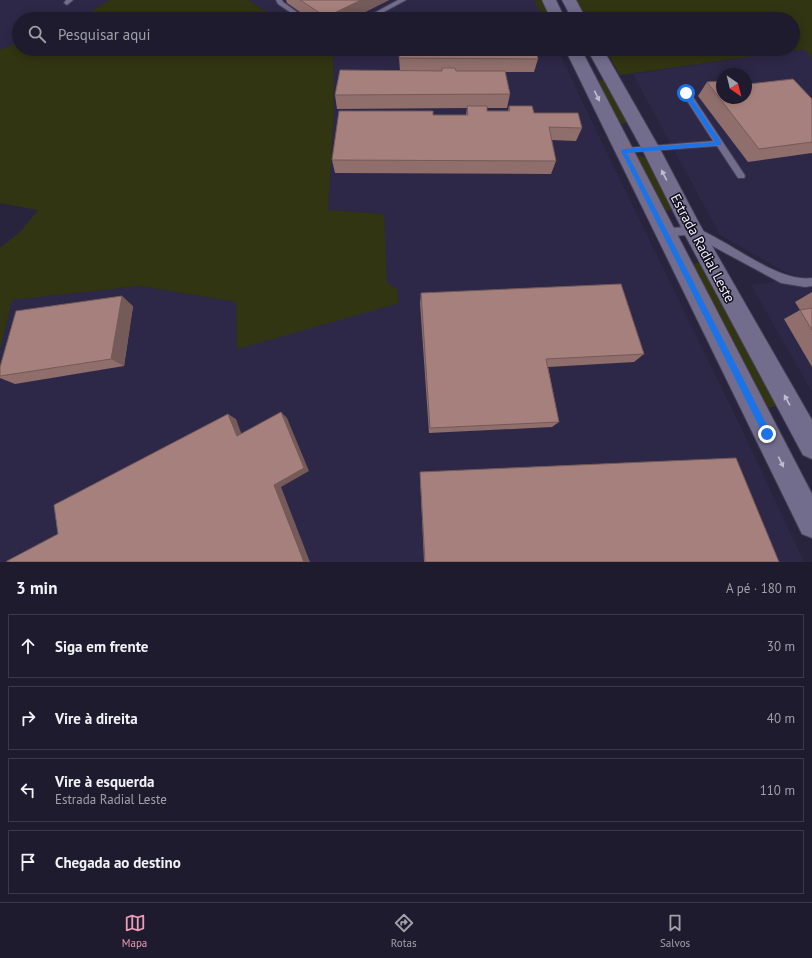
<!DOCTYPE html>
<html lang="pt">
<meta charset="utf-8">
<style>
:root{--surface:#1e1b2e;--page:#262436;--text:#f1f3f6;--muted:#a1a1aa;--line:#3c394a;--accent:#ef9ab8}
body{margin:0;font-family:"PT Sans",sans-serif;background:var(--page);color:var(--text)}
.compass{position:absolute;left:716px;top:68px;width:36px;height:36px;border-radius:50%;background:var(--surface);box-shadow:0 2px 10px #0003;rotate:145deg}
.stop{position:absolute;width:12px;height:12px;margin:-9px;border:3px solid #1a73e8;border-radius:50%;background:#fff}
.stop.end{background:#1a73e8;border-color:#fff;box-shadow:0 1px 4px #0008}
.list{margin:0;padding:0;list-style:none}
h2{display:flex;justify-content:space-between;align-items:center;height:52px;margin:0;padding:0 16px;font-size:17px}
h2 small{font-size:13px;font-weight:400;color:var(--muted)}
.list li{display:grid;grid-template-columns:26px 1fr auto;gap:12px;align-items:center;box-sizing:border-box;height:64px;margin:0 8px 8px;padding:0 8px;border:1px solid var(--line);border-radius:0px}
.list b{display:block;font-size:15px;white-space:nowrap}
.list p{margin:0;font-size:13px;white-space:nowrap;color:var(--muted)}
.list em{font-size:13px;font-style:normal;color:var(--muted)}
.icon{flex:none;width:22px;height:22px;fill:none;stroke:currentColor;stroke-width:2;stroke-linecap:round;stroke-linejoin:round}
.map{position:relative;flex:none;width:812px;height:562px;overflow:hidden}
.search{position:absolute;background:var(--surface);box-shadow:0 2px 10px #0003;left:12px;right:12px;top:12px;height:44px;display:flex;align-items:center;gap:10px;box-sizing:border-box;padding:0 14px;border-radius:22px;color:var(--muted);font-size:15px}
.sheet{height:340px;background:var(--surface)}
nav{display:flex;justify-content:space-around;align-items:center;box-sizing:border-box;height:56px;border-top:1px solid var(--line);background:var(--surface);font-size:11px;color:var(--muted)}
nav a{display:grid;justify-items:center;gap:2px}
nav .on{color:var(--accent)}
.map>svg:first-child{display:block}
.built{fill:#2e2848;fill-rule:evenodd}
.green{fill:#323512}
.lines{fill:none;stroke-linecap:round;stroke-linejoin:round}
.service-casing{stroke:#443e54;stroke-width:2}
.tertiary-casing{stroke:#443e54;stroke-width:2}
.service{fill:#726d8c;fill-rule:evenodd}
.tertiary{fill:#726d8c;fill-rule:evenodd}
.wall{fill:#8f6e6c}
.shaded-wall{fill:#745a58}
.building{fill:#a6807d;stroke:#745a58}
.oneway{fill:#bfbcd1}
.route{fill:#1a73e8}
.labels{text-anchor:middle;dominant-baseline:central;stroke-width:3;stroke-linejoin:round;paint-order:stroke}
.street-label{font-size:14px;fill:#f3f1ff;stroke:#110f1b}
</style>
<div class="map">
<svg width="812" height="562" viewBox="0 0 812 562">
<rect width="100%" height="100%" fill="#28243d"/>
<!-- built -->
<path class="built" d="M0,0h110l-31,19h-60v23l-19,8z
M248,0h286l9,19h-265z
M333,49h225l30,65 155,318 61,130h-804v-212l12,-50 128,-14 96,16 1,46 150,-65 -3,-69 -56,-4 6,-96z
M804,49l8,8v335l-61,-107 47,-6 -78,-44 -87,-161zM722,74h24v24h-24z"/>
<!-- green -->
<path class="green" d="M110,0h138l30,19h-199z
M534,0h9l10,19h-10z
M574,0h238v57l-8,-8 -184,26 -15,-26h188v-30h-207z
M19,42v7h314l1,65 -6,96 56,4 3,69 10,6 2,14 -162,46 -1,-47 -96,-16 -128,14 -12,50v-102l20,-16 18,-22 -38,-7v-153z
M600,80l6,1 22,39 -1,2 -4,2 -6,-3 -19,-37z
M637,155l7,2 3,2 25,48 -3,4 -6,-1 -28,-53z
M697,263l4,1 77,138 -2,4 -4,1h-6l-74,-141 1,-2z"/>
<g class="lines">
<!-- service casing -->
<g class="service-casing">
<path id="service" d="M66,0h7l-6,5 -3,-2z
M276,0h6l1,2 24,17h-7l-22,-15z
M398,0h8l-35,19h-8z
M683,91h6l55,83 1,2 -1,2h-6l-21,-32 -96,7 -1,-2 1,-2 3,-1 89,-7 -31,-48z
M693,227c35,12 83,56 119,51v8l-7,1 -24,-4 -89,-48 -27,1 -3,-1 -2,-3 2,-3 3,-1z"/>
</g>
<!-- tertiary casing -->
<g class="tertiary-casing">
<path id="tertiary" d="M542,0h14l9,19h-14z
M562,0h14l10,19h-14z
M565,49h16l231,445v44l-10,-4z
M587,49h16l57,100 40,76 112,195v39l-9,-4 -117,-218 -44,-88z"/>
</g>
<!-- service -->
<use href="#service" class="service"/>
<!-- tertiary -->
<use href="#tertiary" class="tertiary"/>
</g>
<!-- wall -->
<path class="wall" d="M286,0h103l-38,19h-41l-23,-16z
M399,58l139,1 -4,13h-29l5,22 -3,14h-20v3h21l1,-5 73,22 -6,13 -25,-1 5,21 -5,13 -216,-1 -3,-13 101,-45h33l1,-7 -130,1 -2,-14 65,-25z
M707,82l42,2 63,15v54l-64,9 -50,-66z
M812,292v75l-28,-48 16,-9 -5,-8z
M421,293l223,61 -10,8 -86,5 11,55 -7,5 -123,6 -9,-130z
M133,306l-9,60 -109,18 -15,-6v-11z
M420,472l359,90h-355l-4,-87z"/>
<!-- shaded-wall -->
<path class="shaded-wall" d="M361,0h28l-38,19h-25v-2z
M122,296l11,10 -9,60 -13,-7z
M281,412l6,6 22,53 -28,16 29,75h-6l-30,-77z
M228,414l8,5 8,22 -7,-5z"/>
<!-- building -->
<path class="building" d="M300,0h61l-35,17z
M400,49h136l2,10 -139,-1z
M442,68h13l1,3h49l5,23 -175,1 5,-25 102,1z
M793,79l19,20v43l-53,7 -52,-67 15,-1v17h24v-17l3,3z
M467,106h20v5h23l-1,-5h23l2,7h44l4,15 -33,-1 7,34 -224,-1 7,-49h94v4h35z
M621,284l23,70 -98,5 13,63 -129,6 -9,-135z
M122,296l-11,63 -111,17v-9l16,-56z
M812,308v22l-12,-20z
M281,412l23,56 -30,17 30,77h-297v-1l51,-27 -4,-29 174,-91 9,22z
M736,458l43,104h-354l-5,-90z"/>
<!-- one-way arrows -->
<defs><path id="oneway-solid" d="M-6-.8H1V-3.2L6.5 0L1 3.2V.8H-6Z"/></defs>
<g class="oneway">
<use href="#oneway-solid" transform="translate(597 96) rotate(64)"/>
<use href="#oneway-solid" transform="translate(664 175) rotate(-117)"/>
<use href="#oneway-solid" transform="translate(787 400) rotate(-119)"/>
<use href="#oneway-solid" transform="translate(781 462) rotate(64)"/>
</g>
<!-- route -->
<path class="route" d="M684,92h4l33,50v3l-94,8 143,278 1,3 -4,4 -3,-2 -143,-285 3,-2 91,-7 -32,-49z"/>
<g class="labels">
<!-- street labels -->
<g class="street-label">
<text transform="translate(703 248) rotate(62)">Estrada Radial Leste</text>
</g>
</g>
</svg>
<svg class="compass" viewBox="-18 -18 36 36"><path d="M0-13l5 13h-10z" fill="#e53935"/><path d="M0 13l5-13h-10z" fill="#a1a1aa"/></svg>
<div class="stop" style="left:686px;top:93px"></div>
<div class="stop end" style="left:767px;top:434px"></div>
<div class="search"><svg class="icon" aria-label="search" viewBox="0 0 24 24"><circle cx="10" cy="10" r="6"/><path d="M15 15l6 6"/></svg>Pesquisar aqui</div>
</div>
<section class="sheet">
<h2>3 min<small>A pé · 180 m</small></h2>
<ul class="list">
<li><svg class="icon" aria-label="ahead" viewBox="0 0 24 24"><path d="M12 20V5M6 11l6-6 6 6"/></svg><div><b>Siga em frente</b></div><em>30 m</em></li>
<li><svg class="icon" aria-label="right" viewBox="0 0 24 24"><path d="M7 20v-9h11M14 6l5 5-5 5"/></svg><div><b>Vire à direita</b></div><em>40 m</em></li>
<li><svg class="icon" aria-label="left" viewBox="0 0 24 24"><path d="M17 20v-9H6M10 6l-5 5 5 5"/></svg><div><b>Vire à esquerda</b><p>Estrada Radial Leste</p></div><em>110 m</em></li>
<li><svg class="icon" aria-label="arrive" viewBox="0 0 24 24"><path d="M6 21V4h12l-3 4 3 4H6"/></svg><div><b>Chegada ao destino</b></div></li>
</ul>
</section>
<nav>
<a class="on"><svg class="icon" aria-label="map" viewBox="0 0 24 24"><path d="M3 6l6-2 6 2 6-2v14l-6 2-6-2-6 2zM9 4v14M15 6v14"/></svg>Mapa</a>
<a><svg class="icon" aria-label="directions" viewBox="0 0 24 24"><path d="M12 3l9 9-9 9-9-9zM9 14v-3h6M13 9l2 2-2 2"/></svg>Rotas</a>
<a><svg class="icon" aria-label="saved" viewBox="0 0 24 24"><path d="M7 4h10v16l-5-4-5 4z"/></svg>Salvos</a>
</nav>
